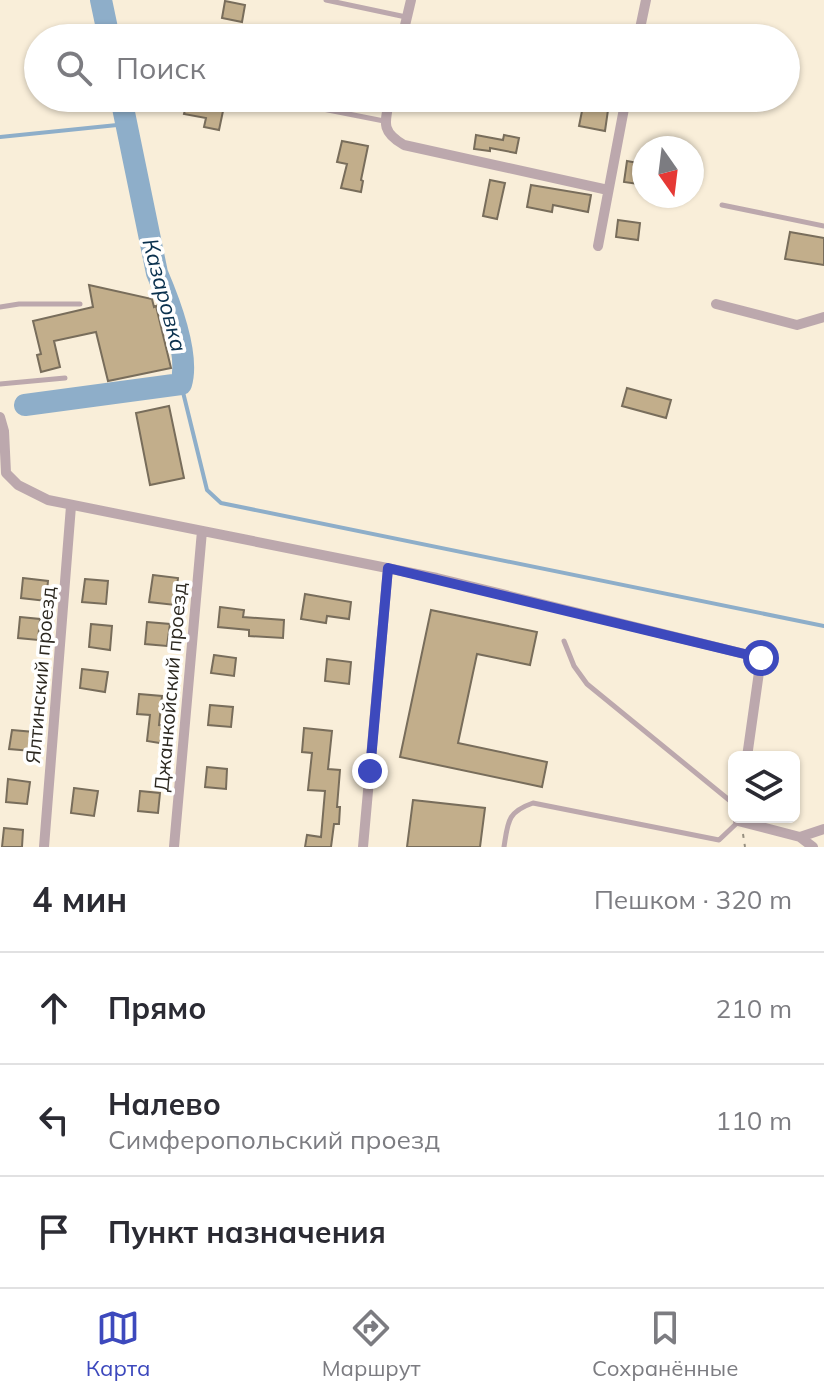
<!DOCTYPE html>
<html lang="ru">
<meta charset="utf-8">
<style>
:root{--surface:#fff;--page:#f7f7f7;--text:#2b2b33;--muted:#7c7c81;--line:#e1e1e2;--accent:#3d49bd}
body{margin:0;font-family:Mulish,sans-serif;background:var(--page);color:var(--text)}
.controls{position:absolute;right:24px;bottom:24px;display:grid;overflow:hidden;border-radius:12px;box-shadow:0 2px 6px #0004}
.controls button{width:72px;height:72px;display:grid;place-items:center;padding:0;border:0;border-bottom:2px solid var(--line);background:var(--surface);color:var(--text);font:40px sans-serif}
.compass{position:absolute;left:632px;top:136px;width:72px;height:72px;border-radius:50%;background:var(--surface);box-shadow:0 2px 6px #0004;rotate:166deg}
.stop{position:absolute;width:24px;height:24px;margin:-18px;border:6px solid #3d49bd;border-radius:50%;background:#fff}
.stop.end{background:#3d49bd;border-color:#fff;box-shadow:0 2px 8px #0008}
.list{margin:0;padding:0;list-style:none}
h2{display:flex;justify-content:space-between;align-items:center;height:104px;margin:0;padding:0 32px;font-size:34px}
h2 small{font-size:26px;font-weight:400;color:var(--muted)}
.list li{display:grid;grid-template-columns:52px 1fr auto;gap:24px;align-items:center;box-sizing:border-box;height:112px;padding:0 32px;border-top:2px solid var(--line)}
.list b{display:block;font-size:30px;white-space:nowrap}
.list p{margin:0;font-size:26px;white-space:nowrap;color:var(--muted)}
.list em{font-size:26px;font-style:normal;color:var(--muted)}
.icon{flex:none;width:44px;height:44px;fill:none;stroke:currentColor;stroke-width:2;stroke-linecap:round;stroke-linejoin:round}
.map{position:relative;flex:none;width:824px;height:847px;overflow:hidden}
.search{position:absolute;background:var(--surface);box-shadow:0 2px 6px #0004;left:24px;right:24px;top:24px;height:88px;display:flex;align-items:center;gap:20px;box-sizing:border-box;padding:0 28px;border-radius:44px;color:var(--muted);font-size:30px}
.sheet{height:440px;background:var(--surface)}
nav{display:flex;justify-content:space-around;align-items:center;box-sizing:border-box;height:112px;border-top:2px solid var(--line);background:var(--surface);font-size:22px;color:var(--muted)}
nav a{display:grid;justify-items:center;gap:4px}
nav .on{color:var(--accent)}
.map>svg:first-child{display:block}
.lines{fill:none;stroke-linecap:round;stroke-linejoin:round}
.stream{stroke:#8eaec9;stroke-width:4}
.river{stroke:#8eaec9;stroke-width:22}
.building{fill:#c2ae8b;stroke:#786d5b;stroke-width:2}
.path{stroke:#958e7f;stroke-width:2;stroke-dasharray:4 6;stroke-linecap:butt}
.service{stroke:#bca8ad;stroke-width:5}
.minor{stroke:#bca8ad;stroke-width:10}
.route{stroke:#3d49bd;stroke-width:10}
.labels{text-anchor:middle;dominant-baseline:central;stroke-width:7;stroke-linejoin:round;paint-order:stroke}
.street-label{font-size:20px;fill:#2c2820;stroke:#fff}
.water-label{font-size:22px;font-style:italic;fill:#0a314e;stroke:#fff}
</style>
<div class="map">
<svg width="824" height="847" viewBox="0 0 824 847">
<rect width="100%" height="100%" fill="#f9eed9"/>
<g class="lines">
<!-- stream -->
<path class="stream" d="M0,137l127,-13
M181,384l26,106 14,13 603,123"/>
<!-- river -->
<path class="river" d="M101,0l8,38
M25,405l156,-21c9,-29 -12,-83 -24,-111l-36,-175"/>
</g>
<!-- building -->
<path class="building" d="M225,1l20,4 -3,17 -20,-4z
M188,98l10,2 -1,7 26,4 -4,19 -15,-3 2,-9 -22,-4z
M583,106l25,4 -3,21 -26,-5z
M476,135l27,5 1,-5 15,3 -3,15 -26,-5v3l-16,-2z
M342,141l26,5 -7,34 2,1 -2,11 -20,-4 6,-24 -10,-2z
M627,161l17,3v9h-4l-1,11 -15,-2z
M490,180l15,3 -8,36 -14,-3z
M531,185l60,10 -3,17 -35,-7 -1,7 -25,-5z
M618,220l22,3 -2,17 -22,-3z
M790,232l34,6v27l-39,-6z
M89,285l63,14 2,8 2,-1 15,62 -63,13 -12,-49 -42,9 6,26 -19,5 -4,-17 4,-1 -8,-33 60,-14z
M627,388l44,12 -5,18 -44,-12z
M169,406l15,72 -34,7 -14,-72z
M153,575l25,3 -3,27 -26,-3z
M23,578l25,3 -2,20 -25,-3z
M85,579l23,2 -2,23 -24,-2z
M305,594l46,8 -2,17 -22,-3 -1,7 -25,-4z
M220,607l24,3 -1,7 41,3 -1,18 -34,-2v-6l-31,-3z
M431,610l106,22 -7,33 -53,-11 -19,89 89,19 -5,25 -142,-30z
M20,617l20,2 -2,21 -20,-2z
M147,622l23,2 -3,22 -22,-2z
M91,624l21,2 -2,24 -21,-3z
M214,655l22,3 -2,18 -23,-3z
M327,659l24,3 -2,22 -24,-3z
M82,669l26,3 -3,20 -25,-4z
M139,694l23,2 -3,29 9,1 -2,18 -19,-3 3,-26 -13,-1z
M210,705l23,2 -2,20 -23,-2z
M304,728l28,3 -4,38 12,1 -3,37h3l-1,17h-5l-3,23h-26l2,-12 14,2 4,-46 -17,-1 4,-37 -10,-1z
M12,730l22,2 -2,19 -23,-2z
M207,767l20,2 -1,20 -21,-2z
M8,779l22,3 -3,22 -21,-2z
M74,788l24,3 -4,25 -23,-3z
M140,791l20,2 -2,20 -20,-2z
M413,800l72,8 -5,39h-73z
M4,828l19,2 -1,17h-20z"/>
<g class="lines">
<!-- path -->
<path class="path" d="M743,834l2,13"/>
<!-- service -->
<path class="service" d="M326,0l80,17
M267,98l117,23
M722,205l102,21
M0,307l19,-3h61
M0,384l65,-6
M564,641l10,25 13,18 147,120
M504,847c4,-25 3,-35 29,-44l186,37 19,-18"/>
<!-- minor -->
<path class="minor" d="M402,38l9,-38
M638,38l8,-38
M390,98c-5,24 -10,33 14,47l204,45
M598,246l28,-148
M716,304l81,21 27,-8
M0,417l4,14 2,42 12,12 30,15 389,78 324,80 -14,99
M739,817l-1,4 62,16 13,10
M800,837l24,-8
M44,847l27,-341
M174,847l28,-316
M363,847l25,-279"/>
</g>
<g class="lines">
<!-- route -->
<path class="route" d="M370,771l18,-203 373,90"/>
</g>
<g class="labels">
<!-- street labels -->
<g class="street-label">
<text transform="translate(40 675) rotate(-85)">Ялтинский проезд</text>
<text transform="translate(170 687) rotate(-85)">Джанкойский проезд</text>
</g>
<!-- water labels -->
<g class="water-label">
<text transform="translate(165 295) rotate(75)">Казаровка</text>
</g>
</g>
</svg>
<div class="controls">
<button><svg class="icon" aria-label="layers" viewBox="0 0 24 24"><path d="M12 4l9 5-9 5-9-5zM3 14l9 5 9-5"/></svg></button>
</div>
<svg class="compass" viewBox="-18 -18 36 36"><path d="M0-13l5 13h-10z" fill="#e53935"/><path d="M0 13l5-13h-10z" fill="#7c7c81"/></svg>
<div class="stop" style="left:761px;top:658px"></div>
<div class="stop end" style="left:370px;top:771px"></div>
<div class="search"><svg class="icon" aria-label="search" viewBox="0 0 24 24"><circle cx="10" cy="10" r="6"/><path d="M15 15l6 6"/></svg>Поиск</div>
</div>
<section class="sheet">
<h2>4 мин<small>Пешком · 320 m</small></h2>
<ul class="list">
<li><svg class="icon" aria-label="ahead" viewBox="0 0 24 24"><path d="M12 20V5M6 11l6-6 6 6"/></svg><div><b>Прямо</b></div><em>210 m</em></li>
<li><svg class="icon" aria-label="left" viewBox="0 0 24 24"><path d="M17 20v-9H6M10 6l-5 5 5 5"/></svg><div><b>Налево</b><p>Симферопольский проезд</p></div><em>110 m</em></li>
<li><svg class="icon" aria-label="arrive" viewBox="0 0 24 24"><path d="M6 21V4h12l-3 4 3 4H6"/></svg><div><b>Пункт назначения</b></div></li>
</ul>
</section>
<nav>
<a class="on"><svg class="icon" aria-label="map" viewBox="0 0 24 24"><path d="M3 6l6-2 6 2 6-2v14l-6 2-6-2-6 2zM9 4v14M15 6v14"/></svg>Карта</a>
<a><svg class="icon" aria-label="directions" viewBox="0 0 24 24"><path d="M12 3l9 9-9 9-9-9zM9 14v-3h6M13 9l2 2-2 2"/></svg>Маршрут</a>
<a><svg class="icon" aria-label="saved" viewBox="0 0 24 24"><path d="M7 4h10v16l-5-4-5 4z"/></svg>Сохранённые</a>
</nav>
